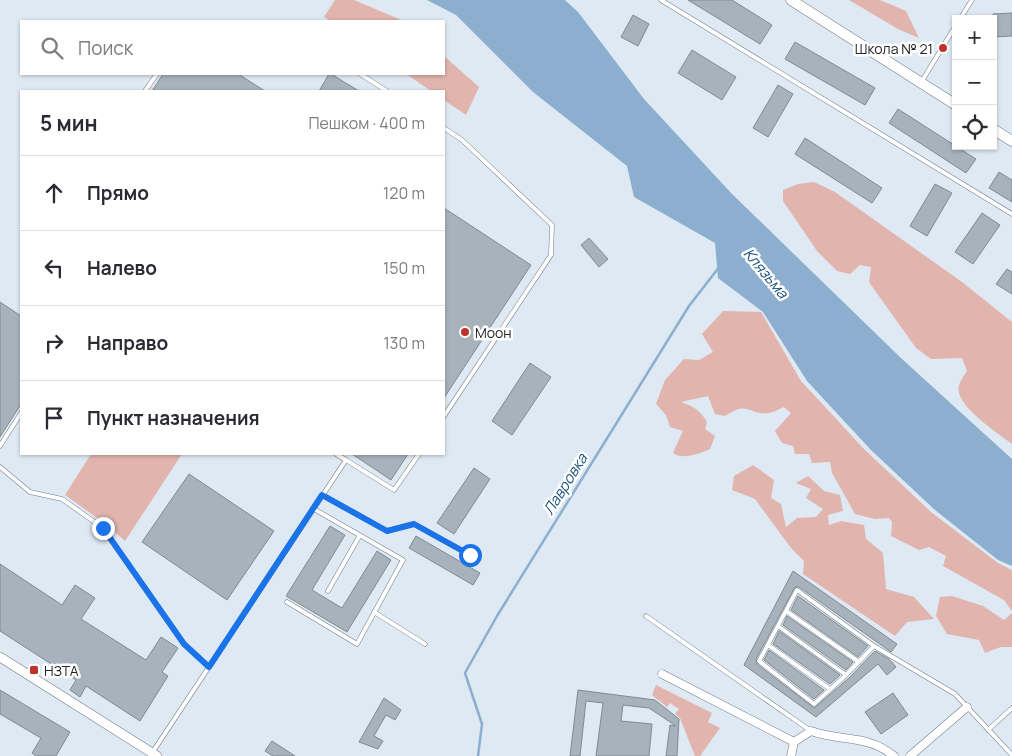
<!DOCTYPE html>
<html lang="ru">
<meta charset="utf-8">
<style>
:root{--surface:#fff;--page:#f2f2f3;--text:#2b2b33;--muted:#7c7c81;--line:#e1e1e2}
body{margin:0;font-family:Manrope,sans-serif;background:var(--page);color:var(--text)}
.controls{position:absolute;right:15px;top:15px;display:grid;overflow:hidden;border-radius:0px;box-shadow:0 1px 4px #0004}
.controls button{width:45px;height:45px;display:grid;place-items:center;padding:0;border:0;border-bottom:1px solid var(--line);background:var(--surface);color:var(--text);font:25px sans-serif}
.stop{position:absolute;width:15px;height:15px;margin:-11px;border:4px solid #1a73e8;border-radius:50%;background:#fff}
.stop.end{background:#1a73e8;border-color:#fff;box-shadow:0 1px 5px #0008}
.list{margin:0;padding:0;list-style:none}
h2{display:flex;justify-content:space-between;align-items:center;height:65px;margin:0;padding:0 20px;font-size:21px}
h2 small{font-size:16px;font-weight:400;color:var(--muted)}
.list li{display:grid;grid-template-columns:32px 1fr auto;gap:15px;align-items:center;box-sizing:border-box;height:75px;padding:0 20px;border-top:1px solid var(--line)}
.list b{display:block;font-size:19px;white-space:nowrap}
.list em{font-size:16px;font-style:normal;color:var(--muted)}
.icon{flex:none;width:28px;height:28px;fill:none;stroke:currentColor;stroke-width:2;stroke-linecap:round;stroke-linejoin:round}
.map{position:relative;flex:none;width:1012px;height:756px;overflow:hidden}
.search{position:absolute;background:var(--surface);box-shadow:0 1px 4px #0004;left:20px;top:20px;width:425px;height:55px;display:flex;align-items:center;gap:12px;box-sizing:border-box;padding:0 18px;border-radius:0px;color:var(--muted);font-size:19px}
.panel{position:absolute;background:var(--surface);box-shadow:0 1px 4px #0004;left:20px;top:90px;width:425px;height:365px;border-radius:0px}
.map>svg:first-child{display:block}
.green{fill:#e1b4ae}
.water{fill:#8cafcf}
.lines{fill:none;stroke-linecap:round;stroke-linejoin:round}
.stream{stroke:#8cafcf;stroke-width:2.5}
.building{fill:#a7b2bb;stroke:#808a93}
.service-casing{stroke:#727c85;stroke-width:5}
.minor-casing{stroke:#727c85;stroke-width:9}
.tertiary-casing{stroke:#727c85;stroke-width:10}
.secondary-casing{stroke:#727c85;stroke-width:11}
.service{stroke:#fff;stroke-width:4}
.minor{stroke:#fff;stroke-width:8}
.tertiary{stroke:#fff;stroke-width:9}
.secondary{stroke:#fff;stroke-width:10}
.route{stroke:#1a73e8;stroke-width:6}
.poi-dot{fill:#bf312b;stroke:#fff;stroke-width:2}
.labels{text-anchor:middle;dominant-baseline:central;stroke-width:5;stroke-linejoin:round;paint-order:stroke}
.poi-label{font-size:14px;fill:#212528;stroke:#fff;text-anchor:start}
.water-label{font-size:15px;font-style:italic;fill:#1a517b;stroke:#fff}
</style>
<div class="map">
<svg width="1012" height="756" viewBox="0 0 1012 756">
<rect width="100%" height="100%" fill="#dee9f3"/>
<!-- green -->
<path class="green" d="M335,0h19l50,21h-73l-7,-4z
M849,0h31l26,11 13,27 -21,-9z
M444,56l35,31 -13,28 -22,-15v-9h-13l-25,-17h38z
M814,182l21,10 127,90 50,40v122c-14,-11 -59,-39 -53,-59 2,-5 5,-10 8,-14l-5,-13 -31,1 -15,-11 -47,-66 2,-15 -11,-2 -10,9 -13,-3 -20,-20 -34,-50v-11l15,-6z
M723,311l38,1 40,69 63,68 67,63 67,51 14,7v41l-8,-11 -61,-34 3,-10 -17,-9 -10,3 -28,-14 1,-14 -3,-4 -14,1 -20,-5 -23,-41 -2,-11 -18,1 -3,-9h-14l-2,-8 -11,-3 -7,-12 16,-18 -7,-6c-5,2 -11,6 -16,6 -20,2 -19,-13 -43,3l-10,-2 -7,-18 -27,6c12,4 19,8 26,20l-2,7 10,7 -5,13c-11,5 -27,11 -37,4l10,-22 -13,-4 -4,-12 -10,-11 9,-24 19,-21 15,1 14,-8 -11,-18z
M91,454h91l-57,87 -18,-16 -42,-30z
M753,465l21,15 -3,18 10,6 5,23 11,-9 19,-1 7,-8 -17,-11 5,-9 -15,-6 12,-7 16,15 16,4 3,16 -15,4 1,10 12,-4 23,4 2,14 17,14 3,36 28,8 20,22 -27,3 -12,14 -92,-62 1,-13 -13,-13 -36,-49 -23,-9 2,-14z
M952,596l31,10 21,14 8,-7v34h-11l-16,6 -6,-13 -32,-6 -11,-18 4,-19z
M656,685l56,28 -4,9 12,6 -20,28h-5l-15,-38 -5,-4 4,-5 -9,-6 -3,4 -15,-12z"/>
<!-- water -->
<path class="water" d="M427,0h138l13,12 66,87 88,95 170,165 110,100v107l-14,-6 -63,-50 -64,-60 -64,-69 -44,-69 -45,-34 -3,-35 -81,-46 -7,-31 -94,-74 -77,-77z"/>
<g class="lines">
<!-- stream -->
<path class="stream" d="M478,756l4,-32 -17,-51 32,-57 192,-310 31,-40"/>
</g>
<!-- building -->
<path class="building" d="M688,0h44l40,25 -12,19z
M1012,13v23l-19,1v-23z
M633,15l16,9 -11,22 -17,-9z
M795,42l80,46 -10,17 -80,-46z
M692,50l44,27 -14,23 -44,-27z
M163,74h75l27,17h-113z
M329,74h2l28,17h-40z
M778,85l15,9 -25,43 -15,-9z
M898,109l78,50 -10,14 -77,-50z
M805,138l77,50 -10,15 -77,-49z
M999,172l13,8v22l-23,-14z
M935,184l17,9 -25,43 -17,-10z
M444,208l87,57 -87,133z
M982,213l18,12 -27,39 -18,-12z
M589,238l19,21 -9,8 -18,-22z
M1007,269l5,3v22l-16,-10z
M0,302l21,14v88l-21,33z
M530,363l21,14 -39,58 -20,-14z
M352,454h56l-17,26z
M474,468l16,11 -36,55 -17,-11z
M189,474l85,57 -47,69 -85,-58z
M330,526l15,9 -33,55 30,18 35,-57 14,9 -44,72 -61,-36z
M416,536l64,37 -7,12 -64,-37z
M0,564l62,41 13,-20 20,13 -14,21 65,41 15,-23 17,11 -16,24 6,4 -28,45 -54,-35 -6,11 -10,-7 6,-10 -76,-49z
M793,571l104,73 -6,8 -92,-65h-4l-39,72 1,5 57,44 35,-30 26,-27 14,8 7,8 -9,8 -9,-11 -62,53 -72,-52z
M798,596l70,50 -10,11 -67,-47z
M787,616l66,46 -7,8 -63,-45z
M779,631l61,44 -10,9 -57,-40z
M769,650l55,40 -10,9 -50,-39z
M0,690l70,42 -14,24h-20l-4,-3 9,-15 -41,-24z
M578,690l77,10 24,19 -2,37h-11l4,-31 6,1 -27,-18 -26,-3 -2,16 31,3 -3,32h-53l7,-53 -17,-2 -6,55h-10z
M893,693l15,22 -27,19 -16,-22z
M384,698l17,12 -6,10 -9,-5 -12,21 9,5 -5,8 -19,-7z
M272,741l23,15h-22l-8,-5z"/>
<g class="lines">
<!-- service casing -->
<g class="service-casing">
<path id="service" d="M661,0l351,214
M960,19l12,-19
M360,74l27,17
M922,81l34,-56
M145,91l12,-17
M444,128l18,12 90,85 -1,30 -107,161
M0,446l21,-33
M336,454l10,6
M0,467l30,25 32,7 41,29 81,116 25,23
M323,495l64,36 27,-7 56,31
M328,591l32,-56
M287,602l70,42 46,-84 -89,-51
M786,611l73,51
M374,612l51,32
M646,616l165,115
M778,626l68,49
M768,645l62,44
M874,646l-77,-56 -38,71 55,43 32,-29 28,-29 81,48 57,61
M988,730l24,-22
M152,753l194,-293 48,30 25,-36"/>
</g>
<!-- minor casing -->
<g class="minor-casing">
<path id="minor" d="M662,674l132,68
M794,742l17,-11c31,11 56,3 83,25
M791,756l3,-14
M910,756l57,-49"/>
</g>
<!-- tertiary casing -->
<g class="tertiary-casing">
<path id="tertiary" d="M0,657l157,99"/>
</g>
<!-- secondary casing -->
<g class="secondary-casing">
<path id="secondary" d="M791,0l165,105
M993,129l19,12"/>
</g>
<!-- service -->
<use href="#service" class="service"/>
<!-- minor -->
<use href="#minor" class="minor"/>
<!-- tertiary -->
<use href="#tertiary" class="tertiary"/>
<!-- secondary -->
<use href="#secondary" class="secondary"/>
</g>
<g class="lines">
<!-- route -->
<path class="route" d="M103,528l81,116 25,23 113,-172 65,36 27,-7 56,31"/>
</g>
<!-- markers -->
<g class="poi-dot">
<circle cx="943" cy="48" r="5"/>
<circle cx="465" cy="332" r="5"/>
<rect x="29" y="665" width="10" height="10" rx="2.5"/>
</g>
<g class="labels">
<!-- poi labels -->
<g class="poi-label">
<text x="933" y="48" text-anchor="end">Школа № 21</text>
<text x="475" y="332">Моон</text>
<text x="44" y="670">НЗТА</text>
</g>
<!-- water labels -->
<g class="water-label">
<text transform="translate(766 273) rotate(50)">Клязьма</text>
<text transform="translate(565 484) rotate(-58)">Лавровка</text>
</g>
</g>
</svg>
<div class="controls">
<button>+</button>
<button>−</button>
<button><svg class="icon" aria-label="locate" viewBox="0 0 24 24"><circle cx="12" cy="12" r="6"/><path d="M12 2v4M12 18v4M2 12h4M18 12h4"/></svg></button>
</div>
<div class="stop" style="left:470px;top:555px"></div>
<div class="stop end" style="left:103px;top:528px"></div>
<div class="search"><svg class="icon" aria-label="search" viewBox="0 0 24 24"><circle cx="10" cy="10" r="6"/><path d="M15 15l6 6"/></svg>Поиск</div>
<section class="panel">
<h2>5 мин<small>Пешком · 400 m</small></h2>
<ul class="list">
<li><svg class="icon" aria-label="ahead" viewBox="0 0 24 24"><path d="M12 20V5M6 11l6-6 6 6"/></svg><div><b>Прямо</b></div><em>120 m</em></li>
<li><svg class="icon" aria-label="left" viewBox="0 0 24 24"><path d="M17 20v-9H6M10 6l-5 5 5 5"/></svg><div><b>Налево</b></div><em>150 m</em></li>
<li><svg class="icon" aria-label="right" viewBox="0 0 24 24"><path d="M7 20v-9h11M14 6l5 5-5 5"/></svg><div><b>Направо</b></div><em>130 m</em></li>
<li><svg class="icon" aria-label="arrive" viewBox="0 0 24 24"><path d="M6 21V4h12l-3 4 3 4H6"/></svg><div><b>Пункт назначения</b></div></li>
</ul>
</section>
</div>
